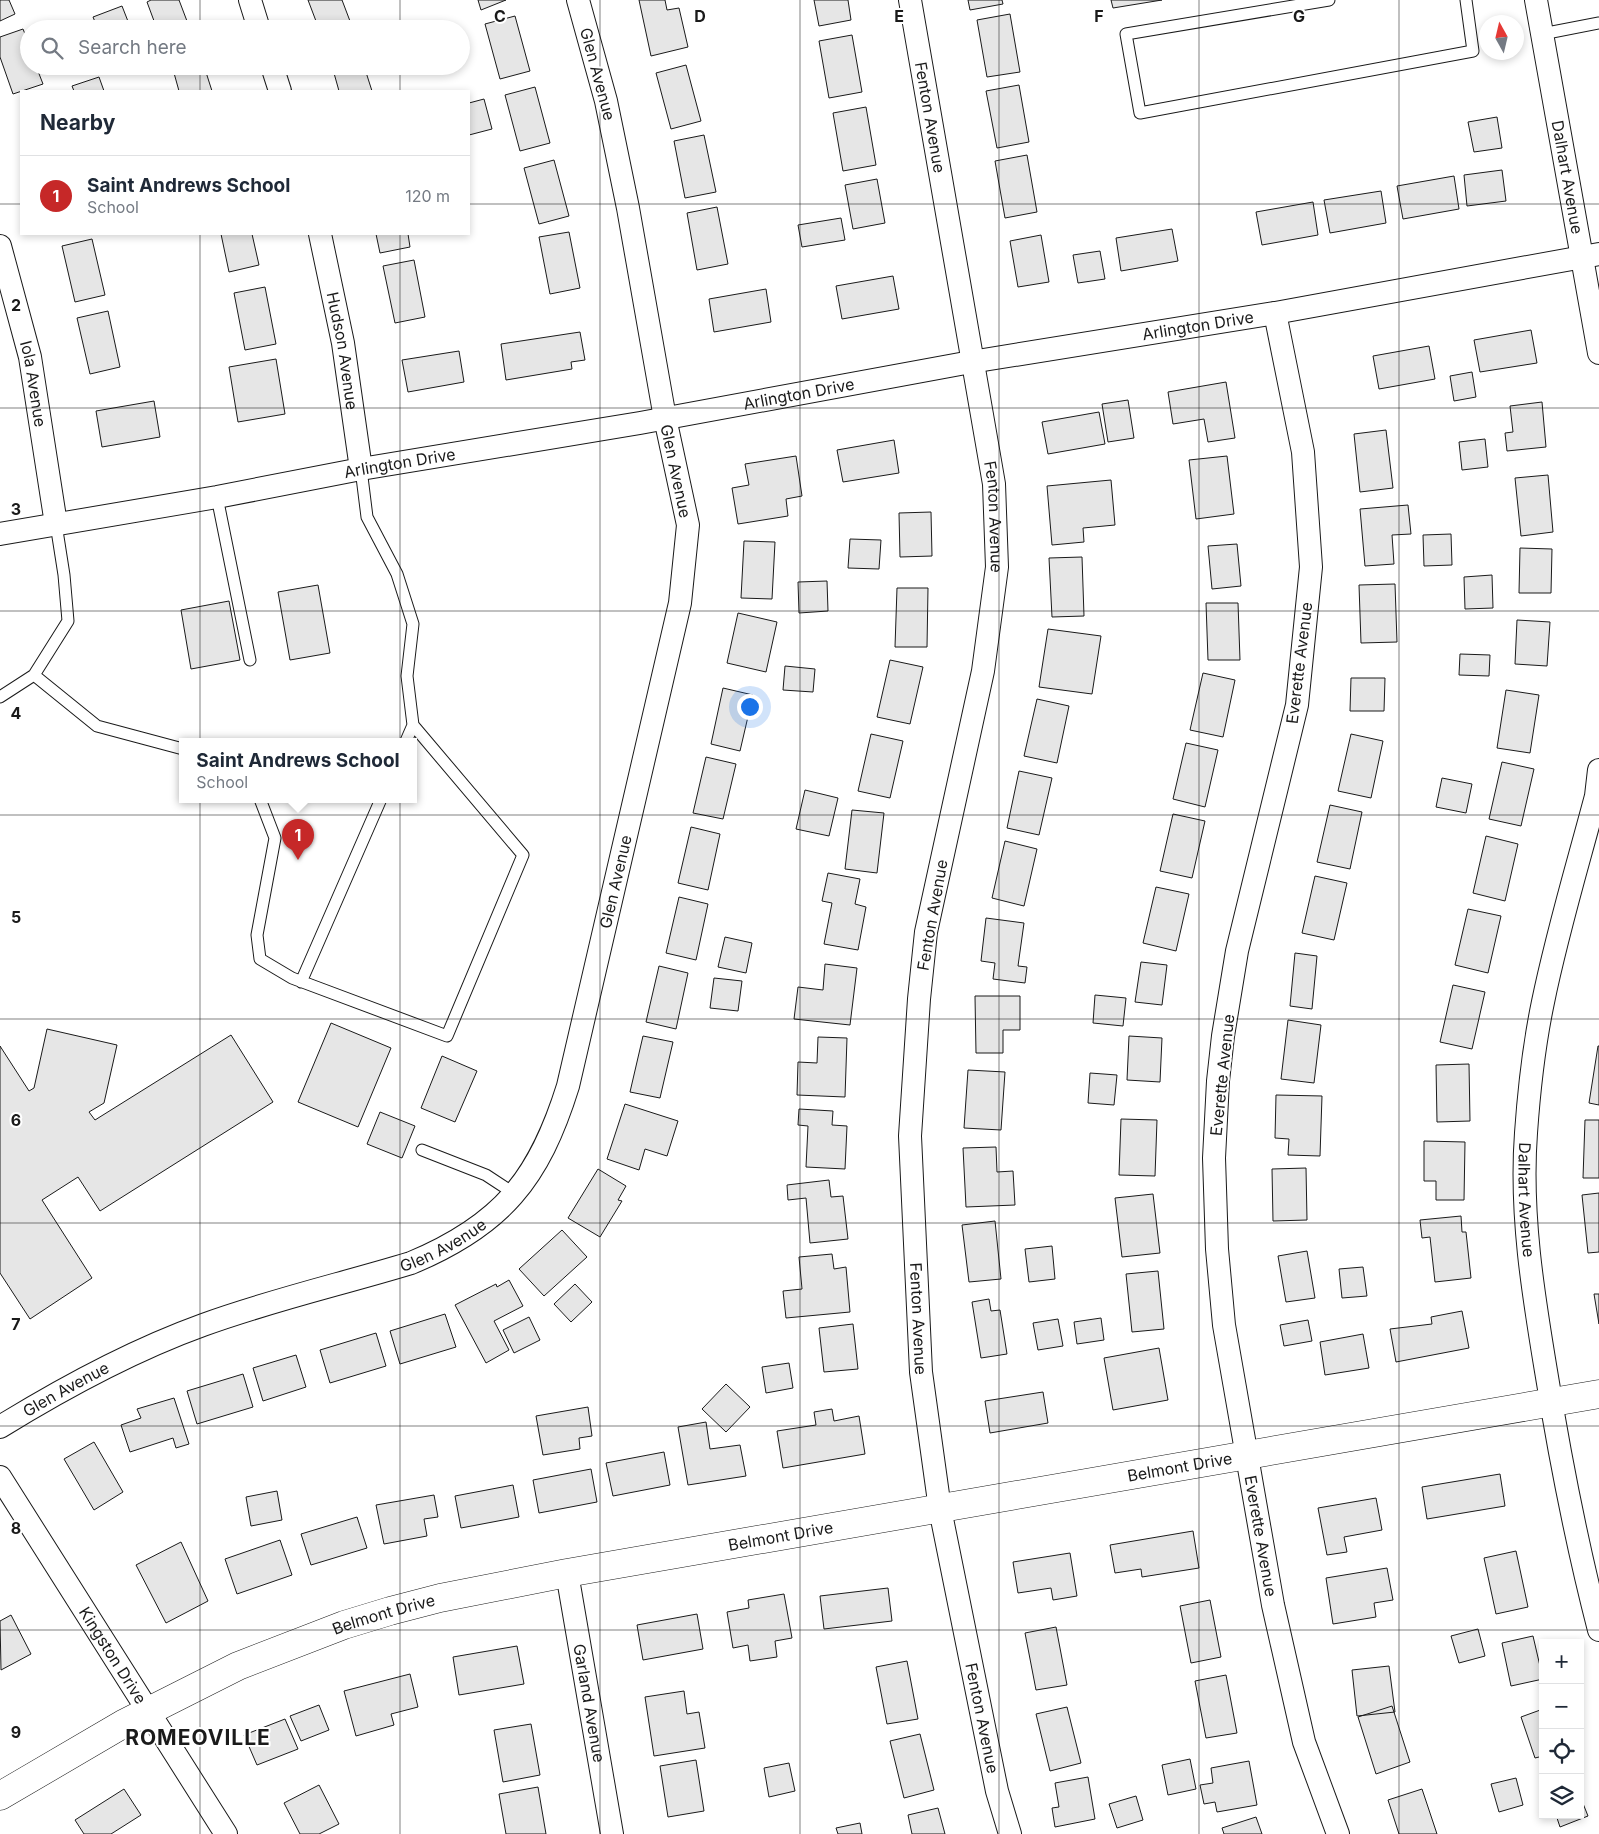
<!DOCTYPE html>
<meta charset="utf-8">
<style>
:root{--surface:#fff;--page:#f6f6f7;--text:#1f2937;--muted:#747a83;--line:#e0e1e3;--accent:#c62828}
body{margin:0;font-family:Inter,sans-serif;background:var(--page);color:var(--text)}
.controls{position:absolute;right:15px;bottom:15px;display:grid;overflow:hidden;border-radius:0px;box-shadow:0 2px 8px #0003}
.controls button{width:45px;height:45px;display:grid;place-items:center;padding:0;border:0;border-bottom:1px solid var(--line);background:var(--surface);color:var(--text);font:25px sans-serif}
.compass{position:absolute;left:1479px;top:15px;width:45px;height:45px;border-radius:50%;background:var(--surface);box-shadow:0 2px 8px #0003;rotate:352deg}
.you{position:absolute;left:749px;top:706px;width:18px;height:18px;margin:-12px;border:4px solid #fff;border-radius:50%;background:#1a73e8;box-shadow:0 0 0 8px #1a73e833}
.badge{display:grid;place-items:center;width:32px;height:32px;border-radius:50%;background:var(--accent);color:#fff;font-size:16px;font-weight:700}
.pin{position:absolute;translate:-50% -41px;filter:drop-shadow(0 1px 2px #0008)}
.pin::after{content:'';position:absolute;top:26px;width:18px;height:15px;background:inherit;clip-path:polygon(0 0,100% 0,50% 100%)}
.popup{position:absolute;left:179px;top:738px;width:238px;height:65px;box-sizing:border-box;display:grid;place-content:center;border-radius:0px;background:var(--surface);filter:drop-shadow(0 1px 4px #0005);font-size:16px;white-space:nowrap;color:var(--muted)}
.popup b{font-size:19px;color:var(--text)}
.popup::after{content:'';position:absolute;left:50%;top:100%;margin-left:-10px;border:10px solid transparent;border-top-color:var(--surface)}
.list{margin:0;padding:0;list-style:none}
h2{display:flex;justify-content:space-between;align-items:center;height:65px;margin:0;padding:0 20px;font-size:21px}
h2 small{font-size:16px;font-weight:400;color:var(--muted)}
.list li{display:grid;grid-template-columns:32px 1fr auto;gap:15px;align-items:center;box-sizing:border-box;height:80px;padding:0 20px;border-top:1px solid var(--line)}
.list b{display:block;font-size:19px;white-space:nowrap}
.list p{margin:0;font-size:16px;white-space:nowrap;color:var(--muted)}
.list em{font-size:16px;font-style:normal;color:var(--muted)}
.icon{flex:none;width:28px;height:28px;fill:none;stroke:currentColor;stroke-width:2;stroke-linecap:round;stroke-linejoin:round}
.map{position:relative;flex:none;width:1599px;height:1834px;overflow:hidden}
.search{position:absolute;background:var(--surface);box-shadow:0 2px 8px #0003;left:20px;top:20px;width:450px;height:55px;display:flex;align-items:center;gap:12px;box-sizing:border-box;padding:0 18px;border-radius:28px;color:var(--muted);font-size:19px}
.panel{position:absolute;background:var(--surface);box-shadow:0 2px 8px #0003;left:20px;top:90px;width:450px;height:145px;border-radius:0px}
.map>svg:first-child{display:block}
.building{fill:#e6e6e6;stroke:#1a1a1a}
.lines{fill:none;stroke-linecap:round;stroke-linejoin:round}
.lane-casing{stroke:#1a1a1a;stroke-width:13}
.street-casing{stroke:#1a1a1a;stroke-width:24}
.secondary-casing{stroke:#1a1a1a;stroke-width:29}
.lane{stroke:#fff;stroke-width:11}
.street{stroke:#fff;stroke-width:22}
.secondary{stroke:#fff;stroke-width:28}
.grid{fill:none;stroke:#1a1a1a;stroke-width:1;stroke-opacity:0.55}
.labels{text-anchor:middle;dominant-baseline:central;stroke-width:4;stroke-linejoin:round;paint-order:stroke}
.street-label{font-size:16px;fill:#1a1a1a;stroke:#fff}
.district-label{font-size:21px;font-weight:bold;letter-spacing:1px;fill:#1a1a1a;stroke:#fff}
.grid-label{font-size:16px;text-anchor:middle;font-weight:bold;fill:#1a1a1a;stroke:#fff;stroke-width:4;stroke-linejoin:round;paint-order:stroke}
</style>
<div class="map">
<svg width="1599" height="1834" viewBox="0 0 1599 1834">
<rect width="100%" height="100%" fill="#fff"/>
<!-- building -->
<path class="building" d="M0,0h9l6,14 -15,7z
M151,0h28l11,29h-33l-10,-27z
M308,0h34l11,29h-34z
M478,0h28l-25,10z
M639,0h26l2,10 12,-2 9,39 -37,9z
M814,0h34l3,20 -32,6z
M968,0h34l1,4 -33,6z
M1111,0h51l-49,8z
M122,6l9,23h-33l-5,-12z
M1010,14l10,58 -33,5 -10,-57z
M515,16l15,55 -30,8 -15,-55z
M23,29l6,15v22h7l7,18 -30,10 -13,-37v-20z
M852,35l10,57 -33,6 -10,-57z
M686,65l15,56 -30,8 -15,-56z
M195,66h9l8,25h-33l-5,-18z
M332,66h32l8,25h-33z
M99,77l5,14h-30l-2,-5z
M1019,85l10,57 -32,6 -11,-57z
M535,87l15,56 -30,8 -15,-56z
M484,99l8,30 -23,6v-32z
M866,107l10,58 -33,6 -10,-58z
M1497,117l5,31 -28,4 -6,-30z
M704,135l12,57 -31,6 -11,-57z
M1027,155l10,57 -32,6 -10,-57z
M554,160l15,56 -30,8 -15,-56z
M1502,170l4,31 -39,5 -3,-31z
M1454,176l5,33 -56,10 -6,-33z
M877,179l8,44 -32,6 -8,-44z
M1381,191l5,32 -56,10 -6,-33z
M1313,202l5,33 -56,10 -6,-33z
M717,207l11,57 -31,6 -10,-57z
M841,218l4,22 -43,7 -4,-22z
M1172,229l6,32 -57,10 -5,-33z
M569,232l11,56 -30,6 -11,-57z
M221,234h31l7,31 -30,7z
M376,234h32l2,13 -30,6z
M1041,235l8,47 -31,5 -8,-46z
M92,239l13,56 -30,7 -13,-56z
M1100,251l5,28 -27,4 -5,-28z
M414,260l11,57 -30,6 -12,-57z
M893,276l6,33 -57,10 -6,-33z
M265,287l11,57 -31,6 -11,-57z
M766,289l5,33 -57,10 -5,-33z
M108,311l12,56 -30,7 -13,-56z
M1531,330l6,33 -57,9 -6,-32z
M580,332l5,28 -14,2 1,7 -66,11 -5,-36z
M1429,346l6,33 -56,10 -6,-33z
M459,351l5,31 -56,10 -6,-32z
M276,359l9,55 -47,8 -9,-55z
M1472,372l4,25 -22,4 -4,-25z
M1226,382l9,56 -27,4 -4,-23 -31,5 -5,-32z
M1128,400l6,38 -26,4 -6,-38z
M154,401l6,36 -58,10 -6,-36z
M1542,402l4,45 -39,4 -2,-18 8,-1 -3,-26z
M1099,412l6,32 -57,10 -6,-32z
M1386,430l7,58 -33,4 -6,-58z
M1485,439l3,28 -26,3 -3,-28z
M894,440l5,33 -56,9 -6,-32z
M796,456l6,40 -16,3 2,17 -50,8 -6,-36 17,-3 -4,-21z
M1227,456l7,58 -38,5 -7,-59z
M1548,475l5,57 -32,4 -6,-58z
M1111,480l4,45 -32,3 1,14 -32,3 -5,-59z
M1408,505l3,29 -19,1 2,29 -29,2 -5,-57z
M931,512l1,44 -32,1 -1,-44z
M1451,534l1,31 -28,1 -1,-31z
M850,539l31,1 -2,29 -31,-1z
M744,541l31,1 -3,57 -31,-1z
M1237,544l4,42 -29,3 -4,-43z
M1520,548l32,1 -1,44h-32z
M1082,557l2,59 -32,1 -3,-59z
M1492,575l1,33 -28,1 -1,-32z
M827,581l1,30 -29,2 -1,-31z
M1395,584l2,58 -36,1 -2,-58z
M318,585l12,68 -40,7 -12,-68z
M897,588h31l-1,59h-32z
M229,601l11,59 -49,9 -10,-59z
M1206,603h32l2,57h-32z
M738,613l39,9 -11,50 -39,-9z
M1517,620l33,2 -3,44 -32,-2z
M1048,629l53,7 -9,58 -53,-7z
M1460,654l30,1 -1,21 -30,-1z
M890,660l33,7 -13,57 -33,-7z
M785,666l30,3 -2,23 -30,-2z
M1203,673l32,7 -12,57 -33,-7z
M1351,678h34l-1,33h-34z
M723,688l30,7 -13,56 -29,-7z
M1506,690l33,5 -9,58 -33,-5z
M1037,699l32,7 -12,57 -33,-7z
M871,734l32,7 -13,57 -32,-7z
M1351,734l32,7 -12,57 -33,-7z
M1186,743l32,7 -13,57 -32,-8z
M706,757l30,7 -13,55 -30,-6z
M1502,762l32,7 -13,57 -32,-7z
M1019,771l33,7 -13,57 -32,-7z
M1442,778l30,6 -6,29 -30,-6z
M805,790l33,8 -9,38 -33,-7z
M1330,805l32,7 -12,57 -33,-7z
M852,810l32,3 -7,60 -32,-4z
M1173,814l32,7 -13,57 -32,-7z
M691,827l29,7 -12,56 -30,-7z
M1486,836l32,8 -13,57 -32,-8z
M1005,841l32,8 -13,57 -32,-8z
M828,873l32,6 -5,25 11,3 -8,43 -34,-6 8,-41 -10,-2z
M1315,876l32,7 -13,57 -32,-7z
M1156,887l33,7 -13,57 -33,-8z
M679,897l29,7 -12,56 -30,-7z
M1468,909l33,7 -13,57 -33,-8z
M986,918l38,5 -6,43 9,1 -2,16 -32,-4 2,-16 -14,-2z
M725,937l27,6 -6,30 -28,-6z
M1295,953l22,3 -5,53 -22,-3z
M1141,962l26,3 -5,40 -27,-3z
M825,964l32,4 -7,57 -56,-6 4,-32 25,3z
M659,966l29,7 -12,56 -30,-7z
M714,978l28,3 -4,30 -28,-3z
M1453,985l32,7 -13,57 -32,-7z
M1095,995l31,3 -3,28 -30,-3z
M975,996h45v34h-17v23h-27z
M1288,1020l33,5 -7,58 -33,-4z
M331,1023l60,25 -33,79 -60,-25z
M47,1029l70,16 -13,58 -15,9 6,8 136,-85 42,67 -173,109 -22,-34 -36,23 50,78 -62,41 -30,-46v-227l29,45 5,-3z
M643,1036l30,6 -13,56 -30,-6z
M1129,1036l33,2 -2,44 -33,-2z
M818,1037l29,1 -2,59 -48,-2 1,-33 19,1z
M1598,1046h1v59l-10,-2z
M442,1056l35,15 -22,51 -34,-14z
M1469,1064l1,57 -33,1 -1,-57z
M968,1070l37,2 -4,58 -37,-2z
M1090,1073l27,2 -3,30 -26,-2z
M1276,1095l46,1 -2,60 -32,-1 1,-16 -14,-1z
M625,1104l53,17 -11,35 -22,-7 -6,21 -32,-11z
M799,1109l34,2 -1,14 15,1 -2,43 -39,-2 2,-41 -10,-1z
M380,1112l35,14 -13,32 -35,-14z
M1121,1119l36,1 -2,56 -36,-1z
M1585,1120h14v58h-16z
M1424,1141l41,1 -1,58h-28v-19h-12z
M996,1147l1,25 16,-1 2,34 -49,2 -3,-59z
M1306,1168l1,52 -34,1 -1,-52z
M598,1169l28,17 -8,14 4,1 -22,36 -32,-19z
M829,1180l2,17 12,-1 5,43 -38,4 -4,-45 -18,2 -1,-15z
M1599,1193v59l-11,1 -6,-58z
M1153,1194l7,59 -38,4 -7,-59z
M1461,1216l1,16h4l5,46 -36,4 -5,-45 -8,1 -2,-18z
M995,1221l6,58 -32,3 -7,-57z
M562,1230l25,27 -43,39 -25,-27z
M1052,1246l3,33 -26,3 -4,-33z
M1307,1251l8,47 -29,4 -8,-46z
M832,1254l2,15 12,-2 4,45 -64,6 -3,-27 19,-2 -3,-32z
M1363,1267l4,29 -25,2 -3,-29z
M1158,1271l6,58 -32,3 -6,-58z
M509,1280l14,26 -29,15 15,29 -23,13 -31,-58 41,-21 1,3z
M575,1284l17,18 -21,20 -17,-18z
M1594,1294h5v30z
M989,1299l2,12 9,-1 7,44 -26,4 -9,-56z
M1462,1311l7,37 -73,14 -6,-33 42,-5 -1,-7z
M445,1314l11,33 -56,17 -10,-33z
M529,1317l11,23 -26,13 -11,-23z
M1101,1318l3,22 -27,4 -3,-22z
M1058,1319l5,27 -25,4 -5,-27z
M1308,1320l4,21 -28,5 -4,-21z
M853,1324l5,45 -34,3 -5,-44z
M376,1333l10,33 -56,17 -10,-33z
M1363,1334l6,34 -44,7 -5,-33z
M1159,1348l9,52 -55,10 -9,-52z
M296,1355l10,32 -43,14 -10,-33z
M789,1363l4,25 -27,5 -4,-26z
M243,1374l10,33 -56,17 -10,-33z
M726,1384l24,23 -24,25 -24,-23z
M1043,1392l5,31 -58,10 -5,-32z
M174,1398l15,46 -13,4 -3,-10 -43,14 -9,-27 20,-7 -4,-9z
M588,1407l4,29 -13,2 1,11 -37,6 -7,-39z
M832,1409l2,12 25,-5 6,38 -82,14 -6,-37 39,-6 -2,-13z
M706,1422l4,27 30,-4 6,31 -58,9 -10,-58z
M94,1442l29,50 -29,18 -30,-51z
M664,1452l6,33 -57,11 -7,-33z
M591,1469l6,33 -58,11 -6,-33z
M1500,1474l5,32 -78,13 -5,-32z
M513,1485l6,32 -58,11 -6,-32z
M277,1491l5,29 -31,6 -5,-29z
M434,1495l4,22 -14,2 3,17 -43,8 -8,-39z
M1376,1498l6,32 -38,7 3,15 -20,3 -9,-47z
M357,1517l10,31 -56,17 -10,-31z
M1193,1531l6,37 -57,9 -1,-8 -26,4 -5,-28z
M280,1540l12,35 -55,19 -12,-35z
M181,1542l27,59 -42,22 -30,-58z
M1516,1551l12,56 -32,7 -12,-56z
M1070,1553l7,43 -24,4 -2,-12 -33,5 -5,-31z
M1387,1568l6,32 -19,3 2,14 -43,7 -7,-46z
M888,1588l4,33 -68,8 -4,-33z
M784,1594l8,44 -17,3 2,16 -27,4 -2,-16 -15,3 -6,-36 22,-4 -1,-8z
M1210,1600l11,57 -30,6 -11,-57z
M697,1614l6,35 -60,11 -6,-35z
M11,1615l20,39 -30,16 -1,-49z
M1056,1627l11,58 -31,5 -11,-57z
M1478,1629l7,27 -26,7 -8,-27z
M1533,1636l10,43 -32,7 -9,-43z
M517,1646l7,38 -65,11 -6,-38z
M907,1661l11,58 -31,5 -11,-57z
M1389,1666l6,46 -38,4 -5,-46z
M410,1674l8,33 -27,7 3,11 -38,11 -12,-45z
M1226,1675l11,58 -31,5 -11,-57z
M684,1691l3,23 12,-2 6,36 -51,8 -9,-59z
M319,1705l10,25 -28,11 -11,-25z
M1392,1706l18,56 -34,12 -18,-57z
M1067,1707l14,56 -31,8 -14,-57z
M1543,1709v47l-8,2 -14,-41z
M285,1719l13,30 -41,16 -13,-30z
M531,1724l9,51 -37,7 -9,-52z
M920,1734l14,56 -30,8 -14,-57z
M1190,1759l6,30 -28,6 -6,-30z
M696,1760l8,51 -36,6 -8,-51z
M1249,1761l8,44 -40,7 -2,-10 -11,2 -4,-19 13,-2 -2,-15z
M789,1763l6,28 -26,6 -5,-29z
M1088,1777l7,42 -40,8 -3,-19 7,-1 -4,-24z
M1516,1778l7,27 -24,7 -8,-28z
M319,1785l20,39 -20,10h-19l-16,-31z
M538,1787l8,47h-40l-7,-40z
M124,1789l17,26 -30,19h-27l-9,-14z
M1422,1789l15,45h-38l-11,-34z
M1136,1796l7,24 -26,8 -8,-24z
M1580,1796l8,20 -28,11 -4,-12h24z
M938,1808l7,26h-33l-4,-19z
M1256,1817l6,17h-38l-2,-6z
M860,1823l2,11h-24l-2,-6z"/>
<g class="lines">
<!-- lane casing -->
<g class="lane-casing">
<path id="lane" d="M1329,0l-203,34 14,79 333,-62 -7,-51
M1542,34l57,-11
M217,497l33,163
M34,675l63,51 86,23
M0,697l34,-22 34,-54 -4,-46 -8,-51
M406,741l7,-16
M260,799l15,39 -18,97 3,24 32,19 155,58 76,-181 -110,-130 -6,-49 6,-52 -16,-50 -30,-57 -6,-48
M301,982l80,-183
M422,1150l64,25 29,19"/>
</g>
<!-- street casing -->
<g class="street-casing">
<g id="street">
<path d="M250,0l9,29"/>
<path id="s1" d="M910,0l84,484 3,83 -14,104 -57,261 -7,67 -9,137 11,236 19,137 57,282 13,43"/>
<path id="s2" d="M1536,0l63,353"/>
<path d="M272,66l8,25"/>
<path id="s3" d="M320,234l23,109 18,126"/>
<path id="s4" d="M0,246l30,111 26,167"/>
<path id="s5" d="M1275,313l28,139 8,115 -14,138 -60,246 -14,85 -5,45 -4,77 3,91 7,76 49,280 31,137 34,92"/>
<path id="s6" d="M0,534l217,-37 144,-28 279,-46 331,-61 304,-49 324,-59"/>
<path id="s7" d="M1599,770l-3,26c-18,68 -39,137 -53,206 -9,43 -14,88 -17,131 -6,80 7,160 20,238 14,87 31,174 53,259"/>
<path id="s8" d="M0,1427c65,-40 131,-76 203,-102 68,-25 139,-41 208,-62 91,-38 128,-84 157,-177l112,-483 8,-78 -23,-107 -37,-210 -22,-107 -28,-101"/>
<path id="s9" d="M0,1477l226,357"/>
<path id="s10" d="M567,1573l45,261"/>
</g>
</g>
<!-- secondary casing -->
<g class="secondary-casing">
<g id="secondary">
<path id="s11" d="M0,1796l123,-72 115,-58 106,-41 46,-14 50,-13 127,-25 1032,-179"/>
</g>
</g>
<!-- lane -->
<use href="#lane" class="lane"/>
<!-- street -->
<use href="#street" class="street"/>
<!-- secondary -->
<use href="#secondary" class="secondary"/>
</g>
<!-- grid -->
<path class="grid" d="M200,0v29M400,0v29M600,0v1834M800,0v1834M999,0v1834M1199,0v1834M1399,0v1834M200,66v25M400,66v25M0,204h21M469,204h1130M200,234v1600M400,234v1600M0,408h1599M0,611h1599M0,815h1599M0,1019h1599M0,1223h1599M0,1426h1599M0,1630h1599"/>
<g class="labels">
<!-- street labels -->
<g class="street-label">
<text transform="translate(598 74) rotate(75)">Glen Avenue</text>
<text stroke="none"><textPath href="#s1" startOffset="119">Fenton Avenue</textPath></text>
<text stroke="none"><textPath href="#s2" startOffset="180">Dalhart Avenue</textPath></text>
<text stroke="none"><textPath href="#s6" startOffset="1216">Arlington Drive</textPath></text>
<text stroke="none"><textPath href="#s3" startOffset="119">Hudson Avenue</textPath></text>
<text stroke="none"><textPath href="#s4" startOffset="142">Iola Avenue</textPath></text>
<text stroke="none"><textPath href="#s6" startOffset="811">Arlington Drive</textPath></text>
<text stroke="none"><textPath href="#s6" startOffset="406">Arlington Drive</textPath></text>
<text transform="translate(676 471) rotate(78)">Glen Avenue</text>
<text stroke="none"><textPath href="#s1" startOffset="524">Fenton Avenue</textPath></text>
<text transform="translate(1299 663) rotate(-83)">Everette Avenue</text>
<text stroke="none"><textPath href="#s8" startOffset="901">Glen Avenue</textPath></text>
<text transform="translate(932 915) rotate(-80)">Fenton Avenue</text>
<text transform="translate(1222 1075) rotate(-84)">Everette Avenue</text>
<text stroke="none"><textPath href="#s7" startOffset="438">Dalhart Avenue</textPath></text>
<text stroke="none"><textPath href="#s8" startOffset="481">Glen Avenue</textPath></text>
<text stroke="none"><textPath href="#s1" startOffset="1334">Fenton Avenue</textPath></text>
<text stroke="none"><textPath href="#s8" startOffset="76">Glen Avenue</textPath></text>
<text stroke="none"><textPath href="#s11" startOffset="1236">Belmont Drive</textPath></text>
<text stroke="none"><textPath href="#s11" startOffset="831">Belmont Drive</textPath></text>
<text stroke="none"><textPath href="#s5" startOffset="1239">Everette Avenue</textPath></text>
<text stroke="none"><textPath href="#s11" startOffset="426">Belmont Drive</textPath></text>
<text stroke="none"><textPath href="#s9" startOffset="211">Kingston Drive</textPath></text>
<text stroke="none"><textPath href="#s10" startOffset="132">Garland Avenue</textPath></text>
<text stroke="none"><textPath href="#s1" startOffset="1739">Fenton Avenue</textPath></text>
</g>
<!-- district labels -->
<g class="district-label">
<text x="198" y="1737">ROMEOVILLE</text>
</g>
</g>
<g class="grid-label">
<text x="500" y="22">C</text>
<text x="700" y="22">D</text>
<text x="899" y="22">E</text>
<text x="1099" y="22">F</text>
<text x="1299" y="22">G</text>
<text x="16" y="311">2</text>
<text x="16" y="515">3</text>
<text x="16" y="719">4</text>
<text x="16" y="923">5</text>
<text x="16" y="1126">6</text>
<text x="16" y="1330">7</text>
<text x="16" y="1534">8</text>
<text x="16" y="1738">9</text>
</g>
</svg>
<div class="controls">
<button>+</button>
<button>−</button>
<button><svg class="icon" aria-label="locate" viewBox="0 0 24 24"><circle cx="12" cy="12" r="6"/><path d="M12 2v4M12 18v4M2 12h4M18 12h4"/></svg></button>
<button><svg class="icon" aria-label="layers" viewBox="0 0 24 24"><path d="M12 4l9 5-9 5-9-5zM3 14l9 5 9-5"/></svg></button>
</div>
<svg class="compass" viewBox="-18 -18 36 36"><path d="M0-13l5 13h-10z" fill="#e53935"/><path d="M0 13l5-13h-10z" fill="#747a83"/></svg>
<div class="you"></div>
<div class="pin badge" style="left:298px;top:860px">1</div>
<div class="popup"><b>Saint Andrews School</b>School</div>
<div class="search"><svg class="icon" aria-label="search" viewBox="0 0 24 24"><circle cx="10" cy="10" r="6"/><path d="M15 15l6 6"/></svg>Search here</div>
<section class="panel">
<h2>Nearby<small></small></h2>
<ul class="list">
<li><span class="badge">1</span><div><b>Saint Andrews School</b><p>School</p></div><em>120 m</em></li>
</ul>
</section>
</div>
